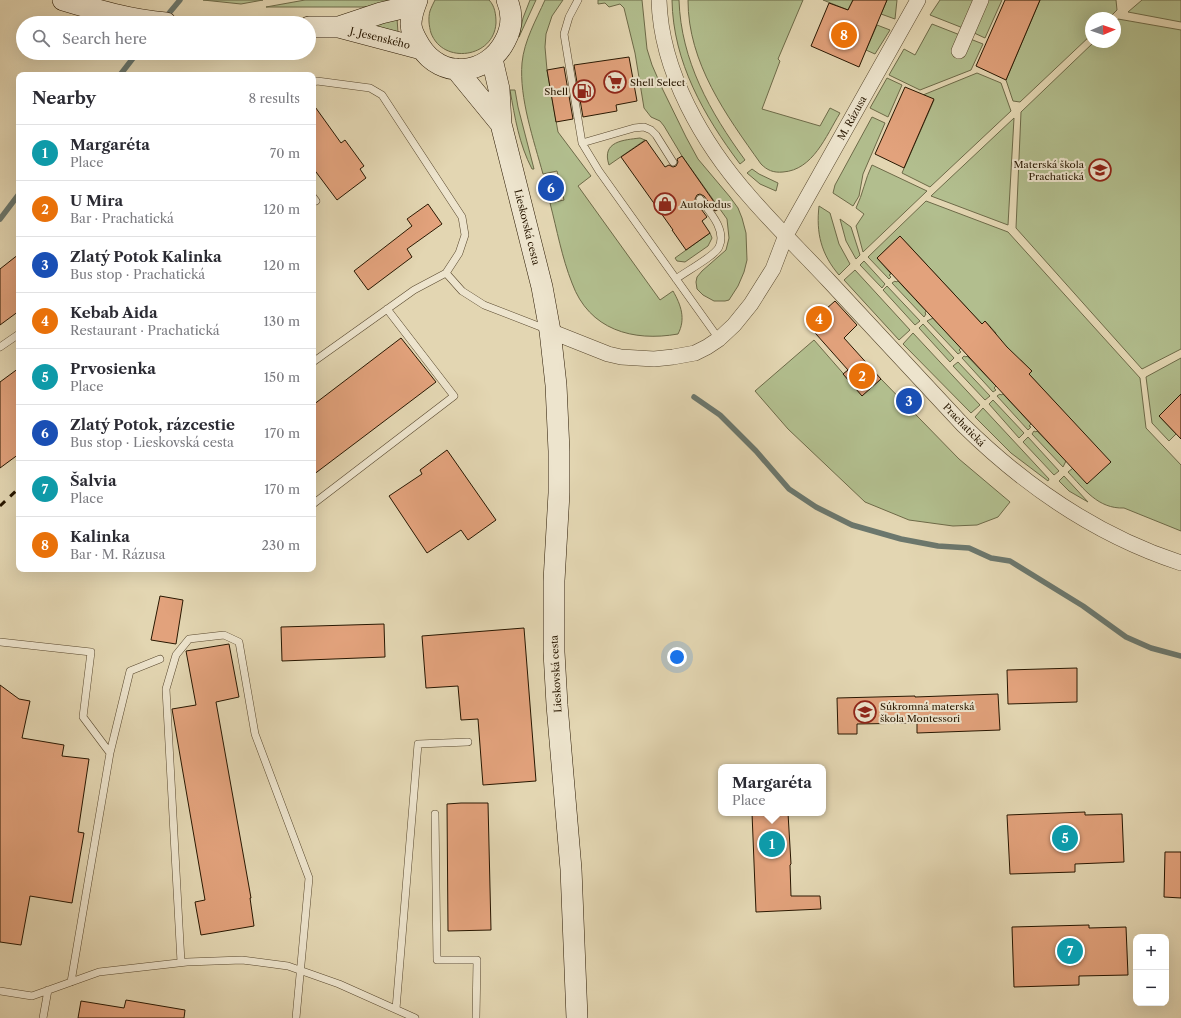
<!DOCTYPE html>
<meta charset="utf-8">
<style>
:root{--surface:#fff;--page:#f2f2f3;--text:#2b2b33;--muted:#7c7c81;--line:#e1e1e2;--accent:#8f2418}
body{margin:0;font-family:"Libre Caslon Text",serif;background:var(--page);color:var(--text)}
.controls{position:absolute;right:12px;bottom:12px;display:grid;overflow:hidden;border-radius:8px;box-shadow:0 4px 16px #0002}
.controls button{width:36px;height:36px;display:grid;place-items:center;padding:0;border:0;border-bottom:1px solid var(--line);background:var(--surface);color:var(--text);font:20px sans-serif}
.compass{position:absolute;left:1085px;top:12px;width:36px;height:36px;border-radius:50%;background:var(--surface);box-shadow:0 4px 16px #0002;rotate:88deg}
.you{position:absolute;left:677px;top:657px;width:14px;height:14px;margin:-10px;border:3px solid #fff;border-radius:50%;background:#1a73e8;box-shadow:0 0 0 6px #1a73e833}
.badge{display:grid;place-items:center;width:26px;height:26px;border-radius:50%;background:var(--accent);color:#fff;font-size:13px;font-weight:700}
.pin{position:absolute;translate:-50% -50%;border:2px solid #fff;box-shadow:0 1px 4px #0006}
.popup{position:absolute;left:718px;top:764px;width:108px;height:52px;box-sizing:border-box;display:grid;place-content:center;border-radius:8px;background:var(--surface);filter:drop-shadow(0 1px 3px #0005);font-size:13px;white-space:nowrap;color:var(--muted)}
.popup b{font-size:15px;color:var(--text)}
.popup::after{content:'';position:absolute;left:50%;top:100%;margin-left:-8px;border:8px solid transparent;border-top-color:var(--surface)}
.list{margin:0;padding:0;list-style:none}
h2{display:flex;justify-content:space-between;align-items:center;height:52px;margin:0;padding:0 16px;font-size:17px}
h2 small{font-size:13px;font-weight:400;color:var(--muted)}
.list li{display:grid;grid-template-columns:26px 1fr auto;gap:12px;align-items:center;box-sizing:border-box;height:56px;padding:0 16px;border-top:1px solid var(--line)}
.list b{display:block;font-size:15px;white-space:nowrap}
.list p{margin:0;font-size:13px;white-space:nowrap;color:var(--muted)}
.list em{font-size:13px;font-style:normal;color:var(--muted)}
.icon{flex:none;width:22px;height:22px;fill:none;stroke:currentColor;stroke-width:2;stroke-linecap:round;stroke-linejoin:round}
.map{position:relative;flex:none;width:1181px;height:1018px;overflow:hidden}
.search{position:absolute;background:var(--surface);box-shadow:0 4px 16px #0002;left:16px;top:16px;width:300px;height:44px;display:flex;align-items:center;gap:10px;box-sizing:border-box;padding:0 14px;border-radius:22px;color:var(--muted);font-size:15px}
.panel{position:absolute;background:var(--surface);box-shadow:0 4px 16px #0002;left:16px;top:72px;width:300px;height:500px;border-radius:8px}
.map>svg:first-child{display:block}
.green{fill:#b2be8e;stroke:#6d6a48}
.lines{fill:none;stroke-linecap:round;stroke-linejoin:round}
.stream{stroke:#6b776d;stroke-width:5.5}
.building{fill:#e2a27c;stroke:#281701}
.lane-casing{stroke:#57472d;stroke-width:8}
.street-casing{stroke:#57472d;stroke-width:16}
.secondary-casing{stroke:#281701;stroke-width:22}
.lane{stroke:#ede4cd;stroke-width:7}
.street{stroke:#ede4cd;stroke-width:15}
.secondary{stroke:#ede4cd;stroke-width:21}
.rail{stroke:#281701;stroke-width:3;stroke-dasharray:7 7;stroke-linecap:butt}
.labels{text-anchor:middle;dominant-baseline:central;stroke-width:4;stroke-linejoin:round;paint-order:stroke}
.street-label{font-size:10px;fill:#281701;stroke:#ede4cd}
.poi-label{font-size:10px;fill:#281701;stroke:#ede4cd;text-anchor:start}
</style>
<div class="map">
<svg width="1181" height="1018" viewBox="0 0 1181 1018">
<rect width="100%" height="100%" fill="#e3d6b2"/>
<filter id="stains"><feTurbulence type="fractalNoise" baseFrequency=".005" numOctaves="4"/><feColorMatrix values="0 0 0 0 .2 0 0 0 0 .09 0 0 0 0 .02 0 0 0 .5 -.17"/></filter>
<radialGradient id="worn" r=".72"><stop offset=".6" stop-color="#630" stop-opacity="0"/><stop offset="1" stop-color="#630" stop-opacity=".3"/></radialGradient>
<!-- green -->
<path class="green" d="M203,0h60l-22,4z
M305,0h84l-16,6 -11,1h-96z
M435,0h54c6,6 7,15 7,23 -2,35 -53,42 -65,10 -2,-7 -3,-15 -1,-22 1,-3 3,-7 5,-11z
M530,0h6l-17,37 4,-19z
M545,0h18l-11,16 -6,18 -1,13 2,23 11,62 33,44 -13,10 82,114 13,-9c8,14 13,28 5,43 -45,8 -89,-4 -106,-51 -10,-25 -15,-53 -22,-80l14,-3 -7,-29 -14,3c-9,-33 -24,-76 -21,-111 2,-22 14,-43 23,-63z
M598,0h44l5,49 5,16 10,23 24,49 12,22 32,38 8,11 4,10 4,15 1,27 -3,12 -6,14 -9,14 -4,1h-11l-11,-6 -6,-6 -1,-7 1,-5 5,-6 24,-21 3,-12 -2,-19 -45,-63 -18,-30 -4,-5 -9,-4 -7,-9 -9,-55 -11,-45 -4,-4 -11,3 -4,-4 -7,1z
M672,0h7c2,61 31,112 66,160l-5,4c-36,-48 -67,-102 -68,-164z
M688,0h115l-25,59 2,2 -18,48 58,17 10,-18 10,5c-14,23 -27,57 -57,59 -10,1 -16,-2 -22,-8 -35,-49 -73,-101 -73,-164z
M823,0h30l-5,10z
M887,0h10l-2,19 -14,-5z
M940,0h35l-12,28 -33,-13z
M986,0h16l-17,38 -13,-6z
M1040,0h76l1,10 -8,8h-18v17l-71,67 -7,-1 -7,-21z
M1142,0h39v22l-53,-10z
M397,18l1,15 -33,-8z
M1118,19l63,11v319l-39,20 -126,-141 5,-116 73,-70h21v-20z
M932,24l51,20 -12,26 -51,20 -31,-15 15,-26 11,6z
M877,25l13,5 -15,24 -9,-4z
M977,73l24,10 10,28 -81,76 -28,-14 32,-73 -11,-5z
M887,78l15,7 -14,32 -18,-9z
M510,90h5l3,17 16,62h-2c-13,-25 -17,-51 -22,-79z
M872,117l13,6 -22,51 -4,22 -6,10 -20,-13 2,-8z
M1014,118l-6,107 -77,-29z
M640,138l5,2 -36,25c-8,-24 15,-25 31,-27z
M872,165l55,26 -64,61 -7,-26 8,-12 -8,-6c7,-14 9,-29 16,-43z
M752,169l7,5 19,9 -2,8 -16,-7 -13,-11z
M926,201l82,31 132,146 6,50 35,37v66l-57,-23c-26,1 -40,-19 -56,-36l5,-4 37,-6 -81,-88 2,-3 -10,-11 -2,1 -24,-26 1,-2 -11,-12 -3,3 -82,-88 -23,22 14,16 -2,1 2,2 -2,2 -21,-22z
M819,206l11,7 9,31 11,20 -11,11c-18,-21 -23,-42 -20,-69z
M840,219l11,8 9,28 -4,4 -10,-18z
M710,233l2,5 -4,8 -23,16 -8,-1 -2,-3z
M864,261l21,23 -3,4 -22,-23z
M855,270l55,60 -11,10 -55,-60z
M895,281l1,1 2,-1 28,30 -1,2 1,1 -2,3 -32,-34z
M887,286l33,35 -5,4 -32,-35z
M933,318l28,30 -2,2 2,2 -3,2 -31,-33z
M923,324l31,34 -4,4 -31,-34z
M913,333l67,72 -9,8 -68,-69z
M814,340l48,55 19,-16 78,80 51,43 -12,15 -21,8 -24,1 -44,-6 -44,-18 -77,-73 -33,-38z
M964,356l2,1 1,-1 29,30 -2,2 2,2 -3,2 -31,-34z
M1181,358v36l-22,22 17,18 -7,7 -17,-18 -6,-46z
M958,362l32,34 -5,4 -32,-34z
M1000,394l1,1 2,-1 28,30 -2,2 2,1 -3,3 -31,-34z
M993,400l31,33 -5,5 -30,-34z
M983,408l66,71 -1,2 -37,-28 -36,-36z
M1034,431l2,1 1,-1 29,30 -3,6 -31,-33z
M1028,437l31,34 -5,4 -31,-33z
M1064,476l24,26 -19,-11 -10,-10z"/>
<g class="lines">
<!-- stream -->
<path class="stream" d="M165,18l15,-18
M120,75l17,-22
M0,219l19,-25
M694,397l26,18 36,36 33,38 27,18 36,18 49,14 37,7 31,2 22,10 19,3 73,45 43,31 25,11 30,8"/>
</g>
<!-- building -->
<path class="building" d="M853,0h34l-28,67 -48,-21 18,-43 19,7z
M1005,0h35l-34,80 -30,-14z
M629,57l8,44 -21,4 1,6 -34,6 -9,-52z
M564,67l9,52 -17,3 -9,-52z
M905,87l29,12 -30,69 -29,-14z
M313,104l28,39 4,-3 19,26 -4,3 6,9 -29,22 -24,-32z
M646,140l19,27 4,-2 4,2 3,-1 2,-4 -1,-3 5,-3 37,53 -4,2 -11,-15 -4,-2 -3,1 -2,4 1,3 11,15 -5,4 8,12 -24,17 -14,-20h1l-52,-73z
M428,204l14,20 -35,25 5,8 -44,33 -14,-19 58,-45 -5,-7z
M900,236l82,88 3,-3 22,26 25,24 -3,3 82,88 -24,22 -210,-226z
M19,254v57l-19,14v-56z
M835,301l22,24 -13,13 37,41 -19,17 -19,-22 5,-4 -40,-45z
M401,338l35,44 -123,93v-70z
M19,368v86l-19,14v-86z
M1181,394v45l-22,-23z
M447,450l49,70 -28,20 -7,-10 -34,23 -38,-57 33,-22 -2,-4z
M160,596l23,4 -7,44 -25,-4z
M384,624l1,33 -103,4 -1,-34z
M524,628l12,153 -53,4 -5,-66 -17,1 -3,-34 -32,2 -4,-52z
M229,644l10,53 -23,5 35,196h-1l4,28 -53,9 -6,-33 10,-2 -33,-191 24,-4 -10,-54z
M1077,668v34l-69,2 -1,-34z
M0,685l19,14 11,2 -8,37 42,7 -2,11 27,3 -11,73 6,1 -12,70 -42,-7 -9,49 -21,-3z
M998,694l2,36 -83,3v-10l-60,1v10h-19l-1,-36 78,-2v1z
M461,803h27l3,127 -43,1 -1,-127z
M1085,812v3l37,-1 2,48 -49,2v8l-65,2 -3,-59z
M752,813h36l3,51 -1,1 1,31h29l1,13 -65,3z
M1165,852h16v46l-17,-1z
M1089,925v3l37,-1 2,48 -49,1v9l-65,2 -2,-60z
M126,1000l59,10 -1,8h-106l3,-17 43,7z"/>
<g class="lines">
<!-- lane casing -->
<g class="lane-casing">
<path id="lane" d="M578,0l-9,17 -5,17 18,109 17,28 120,168
M313,82l4,-1 53,7 12,7 80,122 3,18 -6,18 -13,20 16,18 22,14 62,24
M582,143l52,-15 10,-1 7,3 5,5 17,27
M313,197l3,4
M676,279c9,-7 39,-23 43,-32 8,-17 -10,-36 -19,-48
M0,347l19,-13
M313,362l101,-72 32,-17
M313,504l141,-108 -67,-87
M0,642l91,10 -8,65 27,36 -39,229
M110,753l20,-82 30,-12
M435,814l2,146h40l-1,58
M181,962l-15,-273 10,-34 13,-16 35,-4 15,7 16,92 54,144 -13,140
M0,991l32,5 67,-24 88,-10 55,-2 46,6 51,18 76,34
M396,1009l22,-265 50,-2
M43,1018l5,-28"/>
</g>
<!-- street casing -->
<g class="street-casing">
<path id="street" d="M659,0c2,72 44,144 91,197 25,29 53,56 79,84 45,48 89,96 134,144 61,60 135,111 218,138
M959,51l22,-51
M550,331l58,23 13,3 33,2 19,-2 22,-4 12,-6 12,-8 15,-14 17,-21 22,-35 13,-34 132,-235"/>
</g>
<!-- secondary casing -->
<g class="secondary-casing">
<path id="secondary" d="M63,0c33,10 68,20 103,23
M417,0c-3,8 -6,15 -6,24 0,8 5,15 9,22 21,34 67,30 85,-5 7,-13 8,-27 2,-41
M309,27h30l83,22
M339,27l42,-14 34,-8
M492,59l7,30 2,35 41,163 8,44 6,54 3,66v42l-5,88v71l3,53 14,164 6,149
M456,69l45,55"/>
</g>
<!-- lane -->
<use href="#lane" class="lane"/>
<!-- street -->
<use href="#street" class="street"/>
<!-- secondary -->
<use href="#secondary" class="secondary"/>
<!-- rail -->
<path class="rail" d="M0,506l19,-18"/>
</g>
<!-- icons -->
<defs>
<g id="supermarket-ring" transform="scale(1.15)"><circle r="9.5" fill="#ede4cd" stroke="#8f2418" stroke-width="1.5"/><path d="M-6-5.5h2.5l.6 2H6L4.5 2H-2.5L-4.4-4H-6ZM-1.5 3.2a1.3 1.3 0 1 0 .1 0ZM3 3.2a1.3 1.3 0 1 0 .1 0Z" fill="#8f2418"/></g>
<g id="fuel-ring" transform="scale(1.15)"><circle r="9.5" fill="#ede4cd" stroke="#8f2418" stroke-width="1.5"/><path d="M-5.5-6h7V0h2V4h1.3V-2.5L3-4.5l.8-.8L6-3V5H2.5V1h-1V6h-7ZM-4.2-4.7v3.2H.2V-4.7Z" fill="#8f2418"/></g>
<g id="school-ring" transform="scale(1.15)"><circle r="9.5" fill="#ede4cd" stroke="#8f2418" stroke-width="1.5"/><path d="M0-5L7-2L0 1L-7-2ZM-4 1L0 2.5L4 1V4Q0 6-4 4Z" fill="#8f2418"/></g>
<g id="shop-ring" transform="scale(1.15)"><circle r="9.5" fill="#ede4cd" stroke="#8f2418" stroke-width="1.5"/><path d="M-5-2.5h2.3a2.7 3.5 0 0 1 5.4 0H5L5.5 6h-11ZM-1.5-2.5h3a1.5 2.3 0 0 0-3 0Z" fill="#8f2418"/></g>
</defs>
<g fill-rule="evenodd">
<use href="#supermarket-ring" x="615" y="82"/>
<use href="#fuel-ring" x="584" y="91"/>
<use href="#school-ring" x="1100" y="170"/>
<use href="#shop-ring" x="665" y="204"/>
<use href="#school-ring" x="865" y="712"/>
</g>
<g class="labels">
<!-- street labels -->
<g class="street-label">
<text transform="translate(380 38) rotate(14)">J. Jesenského</text>
<text transform="translate(852 118) rotate(-61)">M. Rázusa</text>
<text transform="translate(527 227) rotate(76)">Lieskovská cesta</text>
<text transform="translate(964 425) rotate(46)">Prachatická</text>
<text transform="translate(556 674) rotate(-93)">Lieskovská cesta</text>
</g>
<!-- poi labels -->
<g class="poi-label">
<text x="630" y="82">Shell Select</text>
<text x="568" y="91" text-anchor="end">Shell</text>
<text x="1084" y="164" text-anchor="end">Materská škola<tspan x="1084" dy="12">Prachatická</tspan></text>
<text x="680" y="204">Autokodus</text>
<text x="880" y="706">Súkromná materská<tspan x="880" dy="12">škola Montessori</tspan></text>
</g>
</g>
<rect width="100%" height="100%" filter="url(#stains)"/>
<rect width="100%" height="100%" fill="url(#worn)"/>
</svg>
<div class="controls">
<button>+</button>
<button>−</button>
</div>
<svg class="compass" viewBox="-18 -18 36 36"><path d="M0-13l5 13h-10z" fill="#e53935"/><path d="M0 13l5-13h-10z" fill="#7c7c81"/></svg>
<div class="you"></div>
<div class="pin badge" style="left:772px;top:844px;background:#0f9aa8">1</div>
<div class="popup"><b>Margaréta</b>Place</div>
<div class="pin badge" style="left:862px;top:376px;background:#e8710a">2</div>
<div class="pin badge" style="left:909px;top:401px;background:#1a4fb4">3</div>
<div class="pin badge" style="left:819px;top:319px;background:#e8710a">4</div>
<div class="pin badge" style="left:1065px;top:838px;background:#0f9aa8">5</div>
<div class="pin badge" style="left:551px;top:188px;background:#1a4fb4">6</div>
<div class="pin badge" style="left:1070px;top:951px;background:#0f9aa8">7</div>
<div class="pin badge" style="left:844px;top:35px;background:#e8710a">8</div>
<div class="search"><svg class="icon" aria-label="search" viewBox="0 0 24 24"><circle cx="10" cy="10" r="6"/><path d="M15 15l6 6"/></svg>Search here</div>
<section class="panel">
<h2>Nearby<small>8 results</small></h2>
<ul class="list">
<li><span class="badge" style="background:#0f9aa8">1</span><div><b>Margaréta</b><p>Place</p></div><em>70 m</em></li>
<li><span class="badge" style="background:#e8710a">2</span><div><b>U Mira</b><p>Bar · Prachatická</p></div><em>120 m</em></li>
<li><span class="badge" style="background:#1a4fb4">3</span><div><b>Zlatý Potok Kalinka</b><p>Bus stop · Prachatická</p></div><em>120 m</em></li>
<li><span class="badge" style="background:#e8710a">4</span><div><b>Kebab Aida</b><p>Restaurant · Prachatická</p></div><em>130 m</em></li>
<li><span class="badge" style="background:#0f9aa8">5</span><div><b>Prvosienka</b><p>Place</p></div><em>150 m</em></li>
<li><span class="badge" style="background:#1a4fb4">6</span><div><b>Zlatý Potok, rázcestie</b><p>Bus stop · Lieskovská cesta</p></div><em>170 m</em></li>
<li><span class="badge" style="background:#0f9aa8">7</span><div><b>Šalvia</b><p>Place</p></div><em>170 m</em></li>
<li><span class="badge" style="background:#e8710a">8</span><div><b>Kalinka</b><p>Bar · M. Rázusa</p></div><em>230 m</em></li>
</ul>
</section>
</div>
